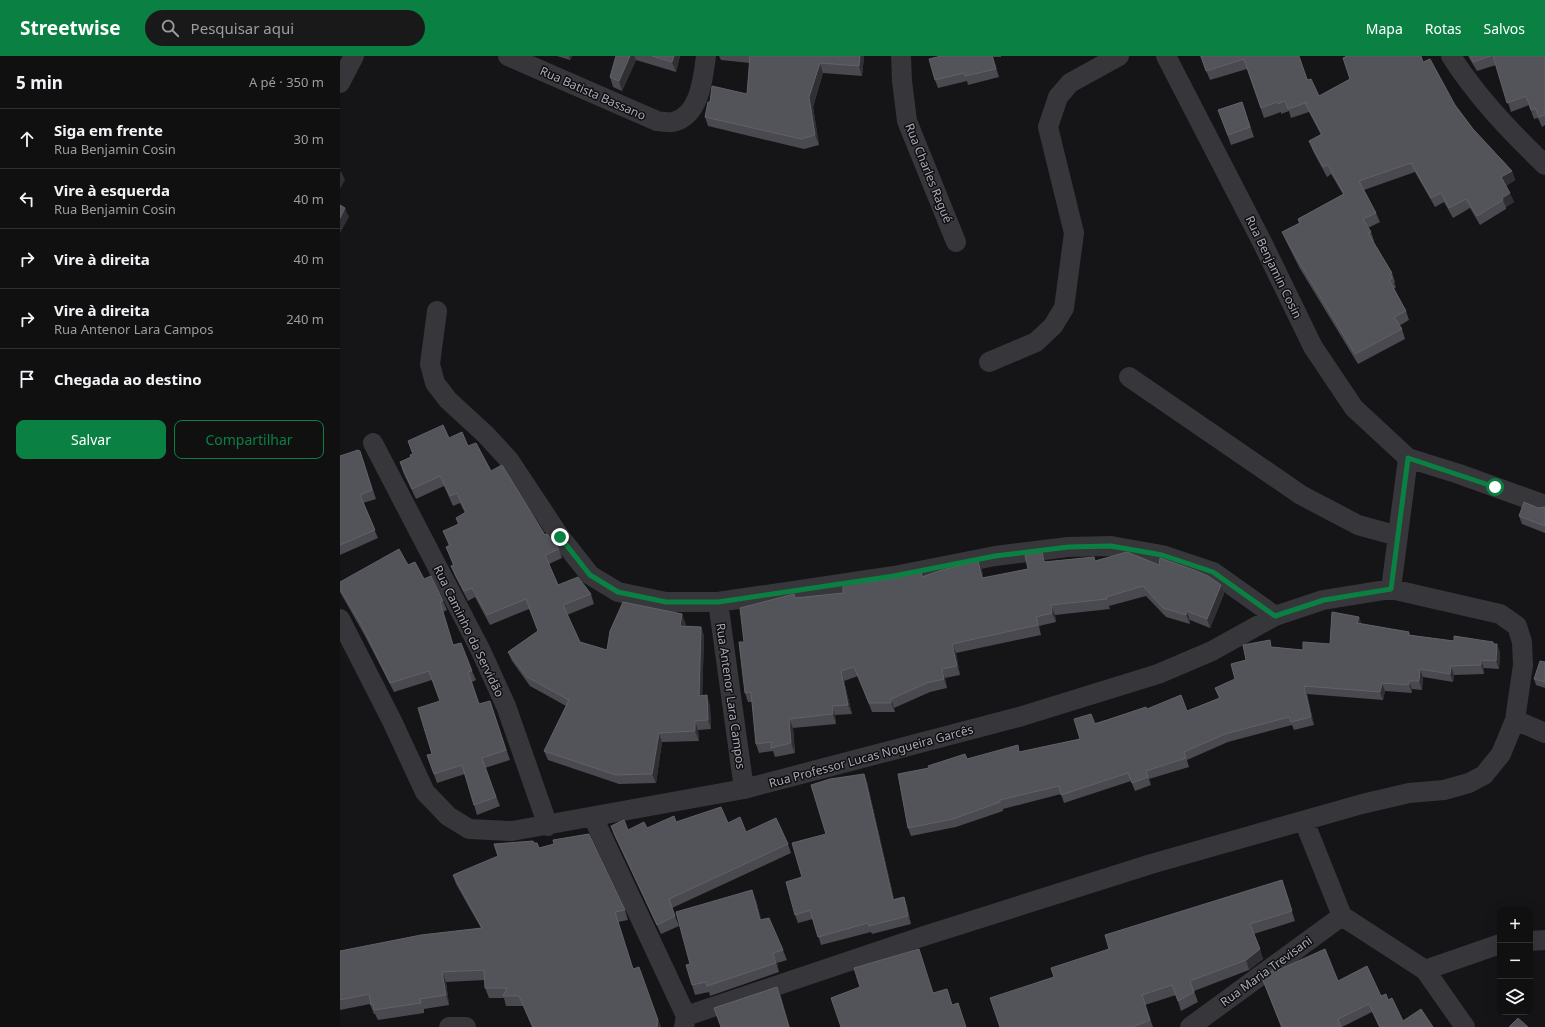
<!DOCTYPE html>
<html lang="pt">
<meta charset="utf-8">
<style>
:root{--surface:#101011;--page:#19191a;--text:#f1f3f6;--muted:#9c9d9f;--line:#303031;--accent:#0b8043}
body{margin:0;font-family:"Noto Sans",sans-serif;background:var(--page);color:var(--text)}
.controls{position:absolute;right:12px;bottom:12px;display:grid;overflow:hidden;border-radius:8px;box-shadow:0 4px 16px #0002}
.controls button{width:36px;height:36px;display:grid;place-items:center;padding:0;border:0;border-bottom:1px solid var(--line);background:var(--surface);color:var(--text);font:20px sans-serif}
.stop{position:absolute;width:12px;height:12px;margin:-9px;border:3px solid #0b8043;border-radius:50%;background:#fff}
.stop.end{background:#0b8043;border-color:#fff;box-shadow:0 1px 4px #0008}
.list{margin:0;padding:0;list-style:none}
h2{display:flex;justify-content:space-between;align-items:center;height:52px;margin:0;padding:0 16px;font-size:17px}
h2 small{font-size:13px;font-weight:400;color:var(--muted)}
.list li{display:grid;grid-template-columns:26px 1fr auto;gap:12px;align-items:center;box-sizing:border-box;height:60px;padding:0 16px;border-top:1px solid var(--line)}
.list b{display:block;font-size:15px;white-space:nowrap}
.list p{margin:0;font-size:13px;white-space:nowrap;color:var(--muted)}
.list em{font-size:13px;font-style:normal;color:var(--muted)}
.actions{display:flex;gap:8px;padding:12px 16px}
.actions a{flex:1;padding:9px 0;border:1px solid var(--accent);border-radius:8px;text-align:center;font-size:14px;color:var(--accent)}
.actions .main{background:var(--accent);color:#fff}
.icon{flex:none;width:22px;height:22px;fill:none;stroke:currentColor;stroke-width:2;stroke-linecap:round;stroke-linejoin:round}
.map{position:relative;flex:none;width:1205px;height:971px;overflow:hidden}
header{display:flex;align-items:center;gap:24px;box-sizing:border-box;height:56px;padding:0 20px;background:var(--accent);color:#fff}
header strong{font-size:19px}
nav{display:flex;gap:22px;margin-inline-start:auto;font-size:14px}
.search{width:280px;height:36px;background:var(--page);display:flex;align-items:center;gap:10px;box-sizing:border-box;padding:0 14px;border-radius:22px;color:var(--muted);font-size:15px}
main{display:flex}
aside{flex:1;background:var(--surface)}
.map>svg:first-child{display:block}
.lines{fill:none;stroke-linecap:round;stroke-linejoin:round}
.minor{stroke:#36363b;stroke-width:20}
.wall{fill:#49494f}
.shaded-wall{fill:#303034}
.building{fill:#53545a;stroke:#616168}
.route{stroke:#0b8043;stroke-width:5}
.labels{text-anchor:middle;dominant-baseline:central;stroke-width:3;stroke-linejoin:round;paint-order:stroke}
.street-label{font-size:12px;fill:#a8aab6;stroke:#101012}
</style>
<header>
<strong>Streetwise</strong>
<div class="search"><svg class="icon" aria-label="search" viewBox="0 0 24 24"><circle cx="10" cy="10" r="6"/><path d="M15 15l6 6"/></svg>Pesquisar aqui</div>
<nav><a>Mapa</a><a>Rotas</a><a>Salvos</a></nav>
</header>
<main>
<aside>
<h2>5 min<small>A pé · 350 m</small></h2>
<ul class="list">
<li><svg class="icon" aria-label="ahead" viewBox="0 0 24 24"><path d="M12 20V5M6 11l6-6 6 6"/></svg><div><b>Siga em frente</b><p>Rua Benjamin Cosin</p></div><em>30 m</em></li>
<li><svg class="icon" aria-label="left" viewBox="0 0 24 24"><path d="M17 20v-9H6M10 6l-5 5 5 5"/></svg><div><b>Vire à esquerda</b><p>Rua Benjamin Cosin</p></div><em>40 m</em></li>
<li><svg class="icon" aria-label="right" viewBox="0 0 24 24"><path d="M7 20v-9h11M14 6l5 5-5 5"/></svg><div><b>Vire à direita</b></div><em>40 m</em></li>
<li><svg class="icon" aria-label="right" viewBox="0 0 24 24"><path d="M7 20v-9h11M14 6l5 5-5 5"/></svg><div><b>Vire à direita</b><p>Rua Antenor Lara Campos</p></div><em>240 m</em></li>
<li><svg class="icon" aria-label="arrive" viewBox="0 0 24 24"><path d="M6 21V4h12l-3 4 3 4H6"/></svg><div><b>Chegada ao destino</b></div></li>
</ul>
<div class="actions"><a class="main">Salvar</a><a>Compartilhar</a></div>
</aside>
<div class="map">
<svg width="1205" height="971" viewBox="0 0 1205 971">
<rect width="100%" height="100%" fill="#151517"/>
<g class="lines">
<!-- minor -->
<path class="minor" d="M168,0l149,65c4,0 11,2 16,1 27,-6 30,-44 33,-66
M561,0l1,25 5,40 49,121
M826,0l96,186 51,105 41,61 54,50 -17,131
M1111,0c26,41 59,75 94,109
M0,27l14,-27
M97,255l-7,53 5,19 13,17 37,34 24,26 51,77 30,38 28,17 48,10h52l176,-26 101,-20 73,-9 43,-1 51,9 51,17 62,44
M649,306l47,-20 17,-16 11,-18 10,-75 -26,-106 10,-30 12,-14 49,-27
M789,321l172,118 57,30 40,11
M33,387l107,206 26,57 42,120
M1068,402l51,16 86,31
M378,546l26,187
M0,563l52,102 33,71 23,24 21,13 43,2 232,-42 275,-72 139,-43 54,-23 63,-35 48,-16 68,-11 109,25 17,12 5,16 1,23 -8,55 -14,34 -17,21 -15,8 -25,7 -35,3 -47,11 -211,60 -227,72 -238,80
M1175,664l30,13
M253,761l93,199 -2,11
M964,765l38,95 83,54 40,57
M1190,885l15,-1
M1085,914l75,-26
M109,971h17
M850,971l152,-111"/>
</g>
<!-- wall -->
<path class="wall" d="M217,0h15l-2,4z
M276,0h64l-4,16 -40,-12 -14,31 -9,-4 -3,-10z
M379,0h145l-2,20 -39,-3 -10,34 6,38 -15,4 -96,-23 -3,-9 5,-15 37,-8 3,-31 -29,-3z
M601,0h60v1h-8l6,20 -31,8 -1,-4 -29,7 -3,-8z
M860,0h99l9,24 11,16 104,-34 50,67 39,42 3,9 -9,6 8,16 -8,5v2l-26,16 -10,-17 -17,10 -9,-16 -9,5 -20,-35 -51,18 12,23 4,9 -12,6 3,4 3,9 -1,1 19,31 3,9 -1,1 2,4 -2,2 12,22 3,9 -10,6 3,3 3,10 -47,25 -59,-97 -13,-26 -4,-9 17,-9 -1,-4 45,-25 -12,-20 -4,3 -14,-26 -4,-10 12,-6 -12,-23 -18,6 -2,-7 -8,3v-2l-17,6 -17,-49 -37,11z
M1128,0h77v69l-3,2 -4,-9 -4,1 -5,-14 -18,7 -15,-47 -19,6z
M902,46l12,35 -23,8 -13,-35z
M109,382l19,8 23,25 54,64 14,14 3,9 -13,6 9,21 33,9 3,10 -27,11 13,27 27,8 79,-26 -1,2 16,1 3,9 -2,60 8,9 1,24 -13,1 1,11 -37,1 -6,41 -37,1 -71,-24 -4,-9 22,-45 -36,-20 -18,-25 -4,-9 30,-21 -9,-22 -39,16 -15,-28 -7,4 -13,-25 -4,-10 2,-1 -7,-18 3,-1 -6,-15 15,-7 -2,-6 9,-5 -5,-10 -7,3 -9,-20 -28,13 -13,-27 -3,-10 11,-4 -1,-3 3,-1 -5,-13z
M0,400l23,3 13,40 -13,4 15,35 -38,17z
M1205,451v26l-23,-9 -3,-8 19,-8z
M638,505l4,9 1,8 45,-9 17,-7 51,-1 63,4 62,20 3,9 -14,34 -20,-8v4l-24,-7 -20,-21 -37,10 1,3 -55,6 1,7 -17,4 2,9 -85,18 4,22 -15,3 2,10 -17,4 -36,16 1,4h-23l-14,-36 -14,5 8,33 -17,1 1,9 -43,4 2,25 -20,4 -2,-6 -14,2 -3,-9 -4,-42h-4l-3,-9 -1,-51 50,-48 2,4 47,-5 40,-13 38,-8 2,5z
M68,509l16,14 19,22 4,9 -4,2 10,33 19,26 4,9 -4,2 7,22 11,-3 20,59 -25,8 15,38 -23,9 -3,-10 -9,-31 -28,9 -10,-28 5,-1 8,-53 -8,-21 -38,12 -29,-56 -25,-44v-10z
M1019,561l2,7 48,8 1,3 44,6 39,1 7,10 -1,17 -15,-1v6l-30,1 -1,7 -30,-5 -1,13 -10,-1v4l-27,-2 -2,9 -76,-6 7,31 -20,5 -2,-5 -64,17 -41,18 2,7 -40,12 2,6 -16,6 -4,-10 -67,22 -3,-9 -58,15v2l-47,16 -45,9 -3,-8 59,-69 53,-7 60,-13 15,-16 52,-14 40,2 32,-13 -4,-10 20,-9 11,-19 26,-13 31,3 27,-6z
M1205,606v26l-9,-3 -2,-6z
M524,718l3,8 27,117 10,-2 3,9 4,18 -39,10 -1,-2 -50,13 -8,-26 -15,4 -3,-8 7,-38 24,-43z
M336,766l52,1 18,9 42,12 3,9 -119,55 7,18 -18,8 -47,-99 -3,-9 17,4 19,-2z
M194,787l5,5 86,62 3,10 -10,2 15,47 28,58h-129l-9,-21h-17l-2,-8h-15l-4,-10v-8l-39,2 3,23 -25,4v4l-46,7 -3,-6h-1l-4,-10 -30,6v-59l141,-23 -25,-44 -3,-9z
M945,834l10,31 -41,13 9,25 -14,11 -55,21 4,11 -17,9 -5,-16 -31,10 8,22h-153l54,-50z
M416,844l5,20 22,30 4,10 -10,3 2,9 -69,24 -1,-4 -14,3 -3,-10 -2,-21z
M936,915l62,10 50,19 15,21 30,6h-54l-7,-15 -30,15h-61l-19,-49z"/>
<!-- shaded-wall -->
<path class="shaded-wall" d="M229,0h3l-2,4z
M290,0h4l2,4 -14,31 -3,-10z
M334,0h6l-4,16 -4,-10z
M520,0h4l-2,20 -3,-10z
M652,0h1l6,21 -3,-8z
M480,7l3,10 -10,34 6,38 -4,-10 -6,-38z
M1,115l4,9 -5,9v-16z
M1172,115l3,9 -10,7 -4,-10z
M1170,137l4,9 -8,5 -4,-9z
M5,152l4,9 -9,16v-15z
M702,496l3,9 2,11 -3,-10z
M638,505l4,9 3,17 -3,-9z
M881,529l3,9 -14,34 -3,-9z
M100,546l3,10 14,43 -4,-10z
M711,549l4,10 1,7 -4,-9z
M847,555l3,9v4l-4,-9z
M342,558l4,10 -3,12 -3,-10z
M1019,561l3,8 -5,-2z
M361,571l3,9 -2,69 -3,-9z
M1153,586l3,7 1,-5 3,8 -1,17 -3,-8z
M612,588l4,9 4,22 -3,-9z
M1141,604l3,8v6l-3,-9z
M1111,610l3,9 -1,7 -3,-8z
M602,613l3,9 2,10 -3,-9z
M1080,613l3,8 -1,13 -3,-9z
M501,615l3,10 8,33 -4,-9z
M1069,625l3,8v4l-3,-8z
M1042,627l3,8 -2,9 -3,-8z
M964,630l3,8 7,31 -3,-8z
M367,639l3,10 1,24 -3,-9z
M551,643l3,9 1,4 -4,-9z
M492,650l3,9 1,9 -3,-10z
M449,663l4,9 2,25 -4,-10z
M355,665l3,9 1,11 -4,-10z
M319,677l3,9 -6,41 -4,-9z
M524,718l3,8 29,126 -3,-8z
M412,834l4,10 8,30 -4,-10z
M564,841l3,9 4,18 -3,-8z
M920,893l3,10 -14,11 -3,-10z
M433,897l4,10 2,9 -3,-9z
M102,916l4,10 3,23 -3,-10z
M437,931l4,9 9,31h-1z
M318,964l3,7h-4z"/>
<!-- building -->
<path class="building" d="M276,0h14l-11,25 -9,-4z
M312,0h22l-2,6z
M410,0h110l-1,10 -39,-3 -11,34 6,38 -14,4 -96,-22 3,-15h2l2,-16 35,8z
M601,0h51l4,13 -31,7 -1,-3 -29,7 -6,-21z
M861,0h98l8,24 4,-1 8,17 31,-17 -7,-21 3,-1 -1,-1h76l2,6 7,-3 25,46 18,24 39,42 -11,6 9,16 -8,5 1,2 -26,16 -11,-17 -17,9 -8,-15 -10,5 -20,-35 -52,18 17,32 -13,6 8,13 -3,1 24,40 -2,1 2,4 -3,2 17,31 -12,6 8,12 -47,25 -59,-97 -14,-25 18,-9 -2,-4 46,-25 -16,-29 -5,2 -14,-26 13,-7 -17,-31 3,-1 -20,7 -3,-8 -7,3 -1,-2 -16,6 -17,-49 -38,12z
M1130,0h21l-18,6z
M1153,0h52v59l-6,2 -4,-9 -4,2 -5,-14 -19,7z
M902,46l8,25 -22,8 -10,-25z
M0,149l5,3 -5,10z
M103,369l6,13 13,-6 6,14 8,-3 15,28 11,-6 43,70 2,-1 12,15 -14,6 13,30 20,-8 13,17 -28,11 17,37 27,8 3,-19 13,-29 59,12 -2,12 21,1 -2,69 8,-1 1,25 -13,1v10l-36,2 -7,41 -36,1 -72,-24 25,-51 -42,-23 -19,-25 30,-21 -12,-32 -39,16 -15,-27 -8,3 -13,-25 3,-1 -8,-18 4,-2 -7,-14 16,-7 -3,-6 10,-6 -9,-19 -7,3 -10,-20 -28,13 -12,-27 11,-5 -1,-2 3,-1 -5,-13z
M18,394l2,1 12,39 -12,5 15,35 -35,15v-89z
M1184,446l14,6 7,-1v19l-26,-10z
M59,493l9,16 7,-3 9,17 7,-3 12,25 -3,1 13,43 8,-2 11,28 -4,1 11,32 11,-3 16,49 -24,8 14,39 -22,8 -12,-40 -28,9 -7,-19 5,-1 -14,-46 22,-7 -11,-30 -39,12 -28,-57 -22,-37v-7z
M702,496l2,10 50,-5 1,4 32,-9 32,13 1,-7 34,12 14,6 13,9 -14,34 -20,-8 -1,4 -23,-7 -20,-22 -37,11 1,2 -56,6 1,8 -16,4 2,8 -86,19 5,22 -15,3 2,10 -17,4 -36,16v4h-22l-15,-36 -13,4 7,34 -16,1 1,8 -44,5 2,24 -20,5v-6l-15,2 -5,-52 -6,1 -6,-51h5l-4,-34 54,-14 1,4 48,-5v-8l40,-5 38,-8 1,5 20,-7 36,-9 4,17 46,-9 -3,-14z
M992,556l27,5 -2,6 52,9 -1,3 46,6v-5l39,6v2h4l-1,17 -15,-1v5l-30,1 -1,8 -30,-5 -1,12h-10v4l-27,-2 -2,9 -76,-6 7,31 -20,5 -2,-5 -64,17 -41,18 2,6 -40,13 2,6 -16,6 -4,-10 -67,22 -2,-9 -59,14v2l-47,17 -45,9 -10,-54 31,-6 -1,-2 37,-12 2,5 51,-14 1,7 61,-13 -6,-20 17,-5 4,10 51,-17 1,2 34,-14 6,16 33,-13 -5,-10 20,-9 -4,-15 15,-4 -3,-15 27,-5 1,7 32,3v-8l27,2z
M1200,605l5,1v20l-11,-3z
M524,718l29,126 11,-3 4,19 -39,10 -1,-3 -50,14 -8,-27 -15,5 -9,-33 16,-5 -10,-34 34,-9 -15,-49 19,-6z
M381,751l7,16 12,-6 6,15 30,-14 12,26 -119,55 6,17 -18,9 -46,-99 13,-6 4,10 16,-8 3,6 27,-12 2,6z
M249,778l36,76 -10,2 18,57 6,-2 19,53 -1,7h-124l-14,-31h-16l4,-8h-22l-1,-18 -42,2 4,23 -26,4 1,4 -47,7 -1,-6 -2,1 -2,-11 -29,6v-49l81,-16 61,-7 -29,-53 45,-19 -4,-12 39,-3 1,2h3l2,5 15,-4 -1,-4z
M942,824l10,31 -42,13 10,25 -14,11 -56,21 4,11 -16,9 -6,-16 -30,10 8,25 -17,7h-133l-10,-29 64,-21 -3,-9 58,-19 -4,-14z
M412,834l8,30 9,-2 14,32 -10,3 3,10 -69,23 -1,-4 -14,3 -6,-20 4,-1 -14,-52z
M579,893l14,44 14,-4 5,16 6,-2 8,24h-125l-10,-29 29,-11 -6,-19z
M985,893l13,32 29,-15 14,30 5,-2 2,6 4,-2 11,23 18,-12 12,18h-53l-11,-23 -31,15 3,8h-59l-20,-49 12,-9 2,2z
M437,931l12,40h-68l-7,-19z
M1178,962l10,9h-19z"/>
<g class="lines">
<!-- route -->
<path class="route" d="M220,481l30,38 28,17 48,10h52l176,-26 101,-20 73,-9 43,-1 51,9 51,17 62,44 49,-16 67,-11 17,-131 87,29"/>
</g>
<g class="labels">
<!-- street labels -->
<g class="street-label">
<text transform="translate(253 37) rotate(24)">Rua Batista Bassano</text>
<text transform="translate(589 117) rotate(68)">Rua Charles Ragué</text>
<text transform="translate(934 211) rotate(64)">Rua Benjamin Cosin</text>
<text transform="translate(129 575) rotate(64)">Rua Caminho da Servidão</text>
<text transform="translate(391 640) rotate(82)">Rua Antenor Lara Campos</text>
<text transform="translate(531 700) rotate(-15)">Rua Professor Lucas Nogueira Garcês</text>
<text transform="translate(926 915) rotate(-36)">Rua Maria Trevisani</text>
</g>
</g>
</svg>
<div class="controls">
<button>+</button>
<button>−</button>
<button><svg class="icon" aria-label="layers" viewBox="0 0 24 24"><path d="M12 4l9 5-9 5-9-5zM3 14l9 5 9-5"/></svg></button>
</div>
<div class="stop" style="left:1155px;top:431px"></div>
<div class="stop end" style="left:220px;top:481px"></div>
</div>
</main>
